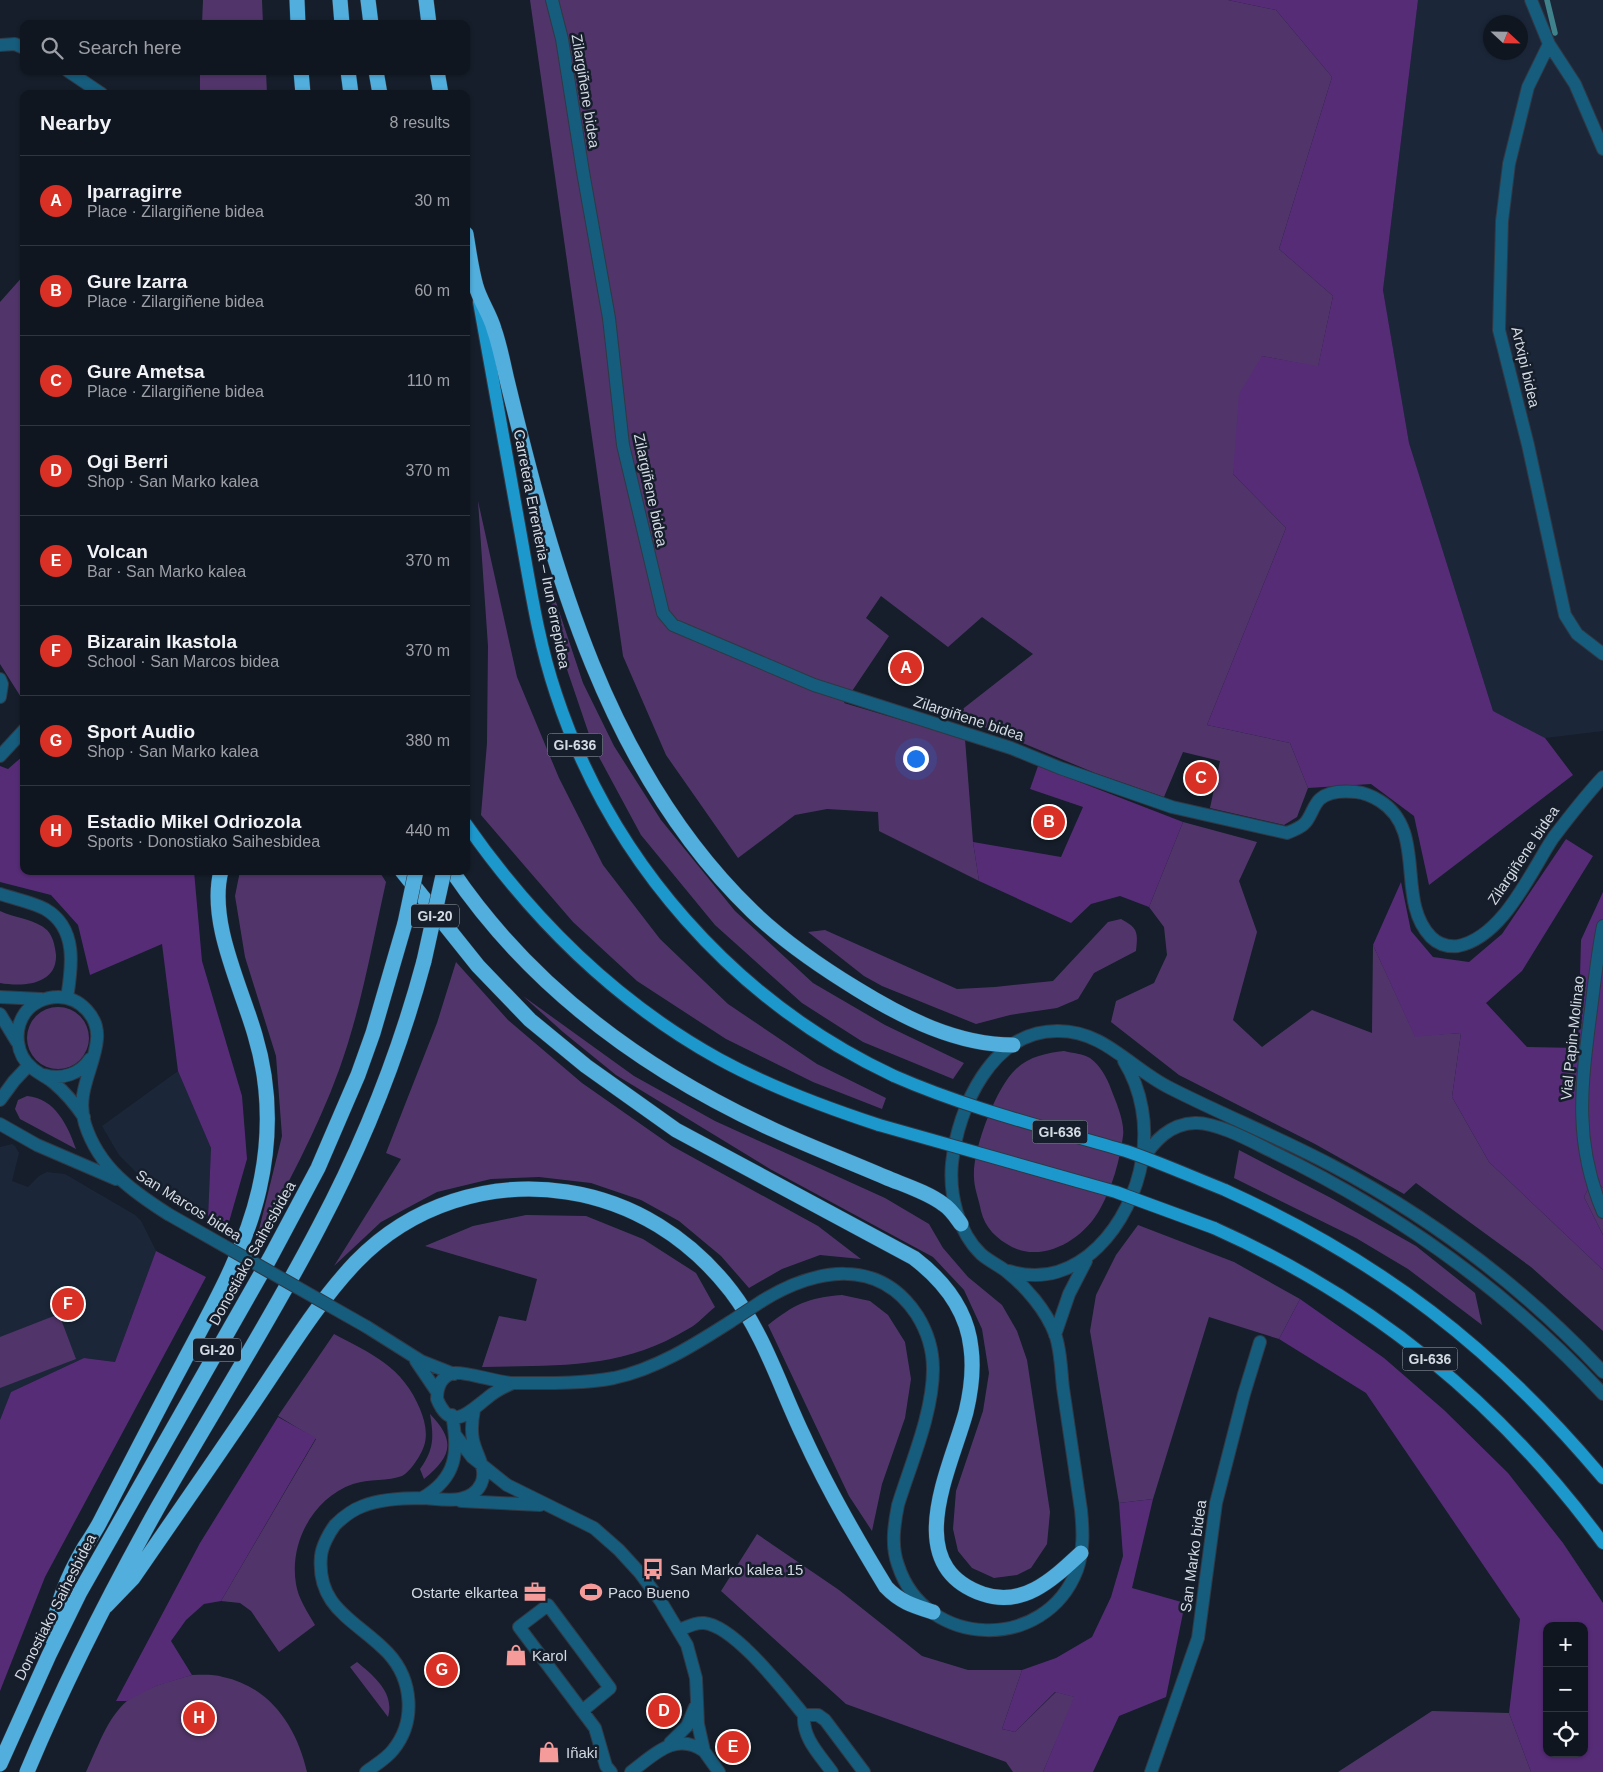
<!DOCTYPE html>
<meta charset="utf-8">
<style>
:root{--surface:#101620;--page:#1e232d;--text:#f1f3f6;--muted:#9c9fa5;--line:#30353e;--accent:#d93025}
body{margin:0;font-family:Helvetica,sans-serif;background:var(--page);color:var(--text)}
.controls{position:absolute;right:15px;bottom:15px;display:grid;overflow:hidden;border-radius:10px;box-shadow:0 1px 4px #0004}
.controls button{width:45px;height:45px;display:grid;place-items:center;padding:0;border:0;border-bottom:1px solid var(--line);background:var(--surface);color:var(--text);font:25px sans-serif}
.compass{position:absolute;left:1483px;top:15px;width:45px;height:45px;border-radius:50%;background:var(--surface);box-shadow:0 1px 4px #0004;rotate:112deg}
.you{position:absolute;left:915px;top:758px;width:18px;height:18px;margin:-12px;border:4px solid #fff;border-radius:50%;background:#1a73e8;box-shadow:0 0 0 8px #1a73e833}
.badge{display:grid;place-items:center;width:32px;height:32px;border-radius:50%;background:var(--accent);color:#fff;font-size:16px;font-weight:700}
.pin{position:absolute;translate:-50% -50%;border:2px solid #fff;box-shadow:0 1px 5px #0006}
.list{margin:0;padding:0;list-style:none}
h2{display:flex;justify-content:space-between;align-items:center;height:65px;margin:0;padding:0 20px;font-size:21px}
h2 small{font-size:16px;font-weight:400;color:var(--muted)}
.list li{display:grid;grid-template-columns:32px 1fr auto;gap:15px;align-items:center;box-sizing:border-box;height:90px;padding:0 20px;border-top:1px solid var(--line)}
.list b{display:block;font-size:19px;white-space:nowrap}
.list p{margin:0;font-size:16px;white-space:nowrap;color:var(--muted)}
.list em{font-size:16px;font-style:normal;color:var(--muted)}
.icon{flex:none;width:28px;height:28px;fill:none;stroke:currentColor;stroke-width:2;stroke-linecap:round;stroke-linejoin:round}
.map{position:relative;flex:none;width:1603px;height:1772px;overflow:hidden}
.search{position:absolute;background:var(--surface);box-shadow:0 1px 4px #0004;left:20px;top:20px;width:450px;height:55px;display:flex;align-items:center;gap:12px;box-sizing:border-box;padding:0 18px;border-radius:10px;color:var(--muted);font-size:19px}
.panel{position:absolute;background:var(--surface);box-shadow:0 1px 4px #0004;left:20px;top:90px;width:450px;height:785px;border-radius:10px}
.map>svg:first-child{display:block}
.built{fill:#1b2739;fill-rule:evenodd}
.green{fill:#51356a}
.forest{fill:#562c77;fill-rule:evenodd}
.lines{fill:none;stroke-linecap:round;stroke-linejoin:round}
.stream{stroke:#40828c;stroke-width:5.5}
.minor-casing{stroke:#303844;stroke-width:14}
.major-casing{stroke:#303844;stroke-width:14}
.highway-casing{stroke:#303844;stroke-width:16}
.minor{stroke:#165c7c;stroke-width:12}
.major{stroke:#1c98cd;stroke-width:12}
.highway{stroke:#51aedd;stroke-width:15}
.minor-bridge-casing{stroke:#303844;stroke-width:14;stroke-linecap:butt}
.major-bridge-casing{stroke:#303844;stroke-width:14;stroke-linecap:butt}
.highway-bridge-casing{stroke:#303844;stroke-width:16;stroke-linecap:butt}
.minor-bridge{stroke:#165c7c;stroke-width:12}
.major-bridge{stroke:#1c98cd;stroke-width:12}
.highway-bridge{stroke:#51aedd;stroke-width:15}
.labels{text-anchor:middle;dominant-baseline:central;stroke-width:5;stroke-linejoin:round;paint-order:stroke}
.shield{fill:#151e2a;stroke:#9ba2ac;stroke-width:1}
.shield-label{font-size:14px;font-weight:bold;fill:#d4dae3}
.street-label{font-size:15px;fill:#d4dae3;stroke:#151e2a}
.poi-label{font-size:15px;fill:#d4dae3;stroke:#151e2a;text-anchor:start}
</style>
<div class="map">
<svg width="1603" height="1772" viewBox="0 0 1603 1772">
<rect width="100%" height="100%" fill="#151e2a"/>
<!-- built -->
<path class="built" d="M1418,0h185v731l-58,7 -52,-27 -84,-268 -26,-153zM1490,22h30v30h-30z
M178,1071l33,77 -3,70h-10l-42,-26 -37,-37 -17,-29z
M12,1144l3,2 4,7 -7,28 16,6 11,-11 8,-4 18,2 70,41 6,6 15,30 -41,111 -31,-4 -73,34 -11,28v-273z"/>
<!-- green -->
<path class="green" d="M203,0h59l1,24h-61z
M530,0h698l48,10 56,67 -53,172 54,47 -15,71 -56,-11 -29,118 53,54 -79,197 83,18 18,45 -11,29 -13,8 -74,-17 10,-47 -37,-9 -19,45 -69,-24 -140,-58 78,-61 -51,-37 -34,30 -67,-51 -15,22 23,18 -45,67 121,36 8,103 6,39 -100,-50 -1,-19 -51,-3 -32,6 -57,43 -72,-103 -43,-99z
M200,71h66l1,23h-67z
M24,275v427l-24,-38v-362z
M478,501l39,176 42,101 44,87 57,74 68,65 89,60 69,34 -4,11 -69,-27 -87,-43 -89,-58 -64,-59 -92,-107 6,-72 1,-97z
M547,575l36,108 31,63 47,74 74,91 78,72 72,42 79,38 -11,16 -90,-37 -61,-39 -87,-78 -74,-90 -48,-89 -35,-103z
M1183,822l74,20 -18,39 18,51 -24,88 29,27 50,-37 60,23 1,-88 42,91 46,-3 -9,64 37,65 114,108v61l-72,-64 -115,-84 -12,11 -89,-50 -136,-69 -68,-53 5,-21 38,-18 13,-28 -3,-28 -15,-20z
M240,871h139l7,11c-14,63 -25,127 -47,188 -22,61 -54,118 -84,176l27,-110 -6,-80 -31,-99 -10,-61z
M0,911c15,7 35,8 47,19 6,6 8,16 9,25 1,30 -33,32 -56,28z
M1121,919c17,9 17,13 15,32l-42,22 -16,26 -21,9 -47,7 -34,9 -94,-38 -18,-10 -56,-44 17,-2 132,59 38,-2 58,-6 55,-59z
M456,962l52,58 74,63 90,63 146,80 43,33 -41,-4 -38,14 -33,19 -28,-32 -42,-35 -38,-21 -50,-17 -52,-6 -48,2 -54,13 -56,30 -47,44 67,-107 -15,-6 51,-130z
M523,996l111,80 81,45 170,77 44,26 14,24 25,29 34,28 15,26 10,29 23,152 -3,32 -16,24 -14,7 -23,3 -22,-10 -14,-17 -5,-22 3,-38 27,-80 6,-38 -7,-44 -18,-39 -31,-33 -163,-88 -154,-94 -53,-43z
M27 1038a31 31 0 1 1 62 0a31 31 0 1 1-62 0Z
M1064,1051c8,2 20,3 26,7 10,7 17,20 21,31 5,13 14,33 12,47 -3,24 -11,52 -23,73 -16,30 -56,54 -88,38 -15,-8 -27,-19 -31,-36 -2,-11 -7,-23 -7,-34 -2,-26 22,-90 42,-108 14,-13 31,-16 48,-18z
M27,1096c28,2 41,30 49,53l-56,-30 -5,-10 3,-9z
M1239,1150l92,48 85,48 59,47 7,32 -74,-56 -52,-31 -122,-60z
M1593,1179l10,9v47l-19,-38z
M526,1215l60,1 57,23 53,34 19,34c-9,7 -17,17 -27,22 -67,41 -131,36 -206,38l17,-51 27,5 11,-42 -112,-33 48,-20z
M1138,1225l96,37 66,37 -21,40 -70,-22 -56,182 -34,4 -29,-172 6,-36 20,-40z
M842,1295l28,6 18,14 17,27 6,37 -6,39 -23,66 -10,47 -23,-35 -81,-171c27,-21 39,-27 74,-30z
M59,1314l17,45 -76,29v-51z
M334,1334c38,20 69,33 86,75 5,12 8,25 4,37 -3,9 -13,25 -22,30 -13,5 -34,3 -49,8 -40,14 -64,59 -57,100 2,14 12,29 19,41l-36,27 -28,-41 -11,-8 -19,-2 95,-162 -38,-23z
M430,1414c26,27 22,42 -6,65l-4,-10c14,-19 14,-32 10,-55z
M757,1534l82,56 83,66 46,14h54l-20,59 13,3 41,-40 19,5 -32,75h-30l-7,-10 -160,-58 -125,-113z
M357,1662c17,14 38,31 31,55l-38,-50z
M192,1675c10,0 21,-1 31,2 48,10 74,51 84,95h-221c11,-23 21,-54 41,-71 18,-14 44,-20 65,-26z
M1432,1711l77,2 22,59h-193z"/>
<!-- forest -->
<path class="forest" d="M1228,0h190l-35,290 26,153 84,268 52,27 28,37 -144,110 -15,-69 -43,-32 -63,4 -18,-45 -83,-18 79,-197 -53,-54 6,-80 23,-38 56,10 15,-70 -54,-47 53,-172 -56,-67z
M24,755v116h170l8,90 40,135 5,63 -20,70 -19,-11 3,-70 -33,-77 -16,-127 -72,31 -12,-50 -27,-30 -51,-13v-116l8,3z
M1038,766l145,56 -34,85 -29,-11 -29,8 -20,19 -92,-42 -6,-39 88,15 22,-50 -53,-18z
M1566,839l27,17 -71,115 -36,32 41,44 51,1 3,-108 22,-48v296l-10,-9 -9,18 19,38v35l-114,-108 -37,-65 9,-64 -46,4 -42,-92 28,-63 10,49 22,26 36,5 33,-28z
M156,1251l50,26 -161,300 -45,114v-271l11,-28 73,-34 31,4z
M1300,1299l84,59 60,52 64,63 55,70 40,60v169h-72l-22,-59 11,-94 -154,-226 -87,-54zM1547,1626h37v127h-37z
M278,1417l38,21 -95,163 -17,3 -18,16 -15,21 21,34 -36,11 -29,15h-11l84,-158z
M1153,1499l-21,89 53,15 -19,94 -47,19 -26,56h-50l31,-75 -19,-5 -40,40 -13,-3 20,-59 34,-12 36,-21 19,-40 12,-41 -4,-53z"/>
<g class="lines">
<!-- stream -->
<path class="stream" d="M1547,0l8,33"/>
<!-- minor casing -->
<g class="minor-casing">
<path id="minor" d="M552,0l10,39 21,133 26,146 14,127 40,168 10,12 141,60 197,63 49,20 112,39 115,26c5,-2 13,-5 17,-9 7,-6 9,-19 16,-25 9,-8 26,-8 36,-7 10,1 16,4 24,9 48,30 15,99 51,136 7,7 17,10 27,9 45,-9 72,-73 95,-108 16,-21 32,-42 50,-61
M1531,0l18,44 26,40 28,65
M1549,44l-21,43 -19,77 -7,57 -3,109 29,115 37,170 12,19 26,20
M0,45l15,-1 9,4
M68,71l34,23
M0,679l2,5 -2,13
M0,756l24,-26
M0,894c15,5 31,8 45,15 33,19 27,58 22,89
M1603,926c-6,30 -9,61 -13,91 -9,71 -16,126 13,195
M0,997l41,2
M0,1014l17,28
M44,1075c18,5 36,-1 46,-16
M0,1100l14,-19 15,-16
M84,1117c-9,-13 -18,-24 -30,-34 -7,-6 -15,-9 -22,-15 -16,-13 -19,-38 -7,-55 7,-10 20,-16 33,-16 22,0 41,20 39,42 -2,28 -22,53 -12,85 14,44 47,67 83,90
M0,1124l37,21 79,34
M1142,1160c13,-20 28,-36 53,-37 21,-1 56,18 74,27 127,61 239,141 334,244
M1009,1271c70,22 123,-49 133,-111 6,-34 0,-70 -18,-99
M762,1301c52,-32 116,-45 155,14 10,16 16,34 16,54 0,44 -22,94 -35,136 -4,20 -7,41 0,60 27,84 147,88 179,5 7,-20 6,-40 4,-60 -6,-41 -12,-81 -18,-122 -2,-17 -2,-38 -8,-54 -9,-24 -29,-47 -49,-63 -8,-6 -17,-10 -25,-17 -23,-22 -32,-60 -29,-91 6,-56 40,-132 105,-132 47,-1 74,38 113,57 53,27 108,49 161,77 101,53 193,123 272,207
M367,1327l54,34 33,13
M1055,1335l14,-41 17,-33
M416,1361l21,31
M513,1383c-10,4 -19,9 -27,16 -17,13 -35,34 -49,0 0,-12 4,-23 17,-26 10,-2 45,10 60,10 33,0 68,1 100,-5 42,-9 80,-33 116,-56
M456,1436l16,21 35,28 87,43 25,22 21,23 20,27 27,45 9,33 2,46 6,27 15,21
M422,1498c35,-20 37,-46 30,-83
M461,1501l79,4
M679,1630c8,-3 16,-8 25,-7 31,3 80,68 100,92 -2,23 16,40 28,57
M582,1711l28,-23 -62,-83 -29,22 76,101 11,38 5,6
M804,1715h14l7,5 39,52
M670,1743l17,-17 8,-19
M366,1772c9,-7 20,-13 27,-22 23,-28 20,-70 -5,-97 -30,-32 -72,-44 -67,-97 1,-10 8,-23 14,-31 8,-8 17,-15 28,-19 17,-7 41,-8 60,-8 19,1 47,8 58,-14 7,-15 -5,-29 -8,-44 -2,-10 -1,-20 1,-30
M631,1772c23,-17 44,-41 73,-21
M1151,1772l47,-134 18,-135 28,-109 16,-52"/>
</g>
<!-- major casing -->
<g class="major-casing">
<path id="major" d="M479,302c13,76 27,152 41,228 10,55 18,111 36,164 55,167 178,307 338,382
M466,824c67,96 150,178 253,235 51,28 105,48 160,66
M1225,1190c156,71 268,157 378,288
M1214,1228c159,71 286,175 389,315"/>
</g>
<!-- highway casing -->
<g class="highway-casing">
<path id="highway" d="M297,0l1,24
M340,0l2,24
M368,0l3,24
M426,0l3,24
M301,71l2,23
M348,71l3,23
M376,71l4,23
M437,71l4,23
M466,234c3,17 5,35 10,52 4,15 14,28 18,43 6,17 9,34 13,51 46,190 100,391 245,531 31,30 69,56 105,78 47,29 100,56 156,56
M402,871l76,95 52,54 56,46 90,64 238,128c30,23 53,52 57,90 3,22 0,43 -5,64 -15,56 -67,153 17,182 41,14 71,-16 98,-41
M452,871c80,118 193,200 322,259 37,17 74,31 111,47 19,8 42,15 58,27 8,5 13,13 18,20
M106,1606l27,-28c41,-59 81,-117 121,-176 32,-47 63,-99 102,-140 55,-57 134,-82 211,-70 66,10 123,46 164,99 33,43 49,96 72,144 24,53 53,103 83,152 14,15 28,19 47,25
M51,1637c5,-31 17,-62 33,-89 6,-9 12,-18 17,-28 27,-52 54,-105 82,-157 29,-55 62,-112 76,-173 12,-52 11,-105 -4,-155 -14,-49 -47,-113 -34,-164
M0,1764l49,-109 31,-63 190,-334 48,-90 40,-93 15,-42 32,-110
M27,1772c38,-91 83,-179 131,-265 53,-93 111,-184 161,-280 45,-85 80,-173 105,-266"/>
</g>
<!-- minor -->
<use href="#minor" class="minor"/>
<!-- major -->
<use href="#major" class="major"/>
<!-- highway -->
<use href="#highway" class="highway"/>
<!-- minor-bridge casing -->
<g class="minor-bridge-casing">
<path id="minor-bridge" d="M168,1214l199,113
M730,1322l32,-21"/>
</g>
<!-- major-bridge casing -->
<g class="major-bridge-casing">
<path id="major-bridge" d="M894,1076c75,33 154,52 232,75 33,11 66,26 99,39
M879,1125l237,67 98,36"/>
</g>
<!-- highway-bridge casing -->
<g class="highway-bridge-casing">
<path id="highway-bridge" d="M405,923l11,-52
M424,961l20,-90"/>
</g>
<!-- minor-bridge -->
<use href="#minor-bridge" class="minor-bridge"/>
<!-- major-bridge -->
<use href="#major-bridge" class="major-bridge"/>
<!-- highway-bridge -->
<use href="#highway-bridge" class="highway-bridge"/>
</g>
<!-- icons -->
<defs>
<g id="bus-bare" transform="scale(1.725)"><path d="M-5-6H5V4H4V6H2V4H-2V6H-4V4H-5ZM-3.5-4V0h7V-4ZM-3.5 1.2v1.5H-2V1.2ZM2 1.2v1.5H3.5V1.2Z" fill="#f59b99" stroke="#151e2a" stroke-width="2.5" paint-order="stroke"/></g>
<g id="office-bare" transform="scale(1.725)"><path d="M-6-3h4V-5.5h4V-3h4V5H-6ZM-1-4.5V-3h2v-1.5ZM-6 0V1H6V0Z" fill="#f59b99" stroke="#151e2a" stroke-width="2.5" paint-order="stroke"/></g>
<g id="stadium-bare" transform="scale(1.725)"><path d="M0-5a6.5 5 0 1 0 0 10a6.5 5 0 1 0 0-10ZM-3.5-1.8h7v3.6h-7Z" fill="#f59b99" stroke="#151e2a" stroke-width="2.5" paint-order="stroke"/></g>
<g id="shop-bare" transform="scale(1.725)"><path d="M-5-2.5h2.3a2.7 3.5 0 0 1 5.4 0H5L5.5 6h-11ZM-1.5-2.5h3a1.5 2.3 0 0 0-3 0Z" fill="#f59b99" stroke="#151e2a" stroke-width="2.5" paint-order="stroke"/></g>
</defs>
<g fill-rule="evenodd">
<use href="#bus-bare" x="653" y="1569"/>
<use href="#office-bare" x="535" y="1592"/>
<use href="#stadium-bare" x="591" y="1592"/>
<use href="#shop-bare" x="516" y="1655"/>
<use href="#shop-bare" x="549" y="1752"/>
</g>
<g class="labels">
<!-- shield labels -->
<g class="shield">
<rect x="547.5" y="733.5" width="55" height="23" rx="4"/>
<rect x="411" y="904.5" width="48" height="23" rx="4"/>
<rect x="1032.5" y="1120.5" width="55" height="23" rx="4"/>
<rect x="193" y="1338.5" width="48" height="23" rx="4"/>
<rect x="1402.5" y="1347.5" width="55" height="23" rx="4"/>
</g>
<g class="shield-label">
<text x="575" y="745">GI-636</text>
<text x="435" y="916">GI-20</text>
<text x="1060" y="1132">GI-636</text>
<text x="217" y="1350">GI-20</text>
<text x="1430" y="1359">GI-636</text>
</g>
<!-- street labels -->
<g class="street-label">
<text transform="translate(586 91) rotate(81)">Zilargiñene bidea</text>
<text transform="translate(1526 367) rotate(77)">Artxipi bidea</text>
<text transform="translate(651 490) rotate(78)">Zilargiñene bidea</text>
<text transform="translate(542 549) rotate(79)">Carretera Errenteria – Irun errepidea</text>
<text transform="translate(969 718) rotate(18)">Zilargiñene bidea</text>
<text transform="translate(1523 855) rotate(-56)">Zilargiñene bidea</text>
<text transform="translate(1572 1038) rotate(-84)">Vial Papin-Molinao</text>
<text transform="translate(189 1205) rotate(32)">San Marcos bidea</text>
<text transform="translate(252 1253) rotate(-61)">Donostiako Saihesbidea</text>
<text transform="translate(1193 1556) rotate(-82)">San Marko bidea</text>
<text transform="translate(55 1607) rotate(-63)">Donostiako Saihesbidea</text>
</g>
<!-- poi labels -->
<g class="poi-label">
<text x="670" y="1569">San Marko kalea 15</text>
<text x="518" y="1592" text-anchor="end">Ostarte elkartea</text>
<text x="608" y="1592">Paco Bueno</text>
<text x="532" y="1655">Karol</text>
<text x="566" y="1752">Iñaki</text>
</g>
</g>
</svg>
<div class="controls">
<button>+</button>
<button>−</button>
<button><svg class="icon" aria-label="locate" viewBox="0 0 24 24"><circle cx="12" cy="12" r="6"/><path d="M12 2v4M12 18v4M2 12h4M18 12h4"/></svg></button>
</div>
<svg class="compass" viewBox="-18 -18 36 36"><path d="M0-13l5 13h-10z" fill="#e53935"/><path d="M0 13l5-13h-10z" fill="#9c9fa5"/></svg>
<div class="you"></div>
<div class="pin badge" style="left:906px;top:668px">A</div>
<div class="pin badge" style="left:1049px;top:822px">B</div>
<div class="pin badge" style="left:1201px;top:778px">C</div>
<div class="pin badge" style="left:664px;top:1711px">D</div>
<div class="pin badge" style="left:733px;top:1747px">E</div>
<div class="pin badge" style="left:68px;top:1304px">F</div>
<div class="pin badge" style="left:442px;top:1670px">G</div>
<div class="pin badge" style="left:199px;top:1718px">H</div>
<div class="search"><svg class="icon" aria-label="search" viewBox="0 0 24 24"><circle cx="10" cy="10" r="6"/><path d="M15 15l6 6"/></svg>Search here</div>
<section class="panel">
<h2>Nearby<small>8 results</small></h2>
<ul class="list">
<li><span class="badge">A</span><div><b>Iparragirre</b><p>Place · Zilargiñene bidea</p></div><em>30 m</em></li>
<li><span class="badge">B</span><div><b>Gure Izarra</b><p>Place · Zilargiñene bidea</p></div><em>60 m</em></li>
<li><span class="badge">C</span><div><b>Gure Ametsa</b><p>Place · Zilargiñene bidea</p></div><em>110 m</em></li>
<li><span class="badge">D</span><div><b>Ogi Berri</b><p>Shop · San Marko kalea</p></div><em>370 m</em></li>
<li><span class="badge">E</span><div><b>Volcan</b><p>Bar · San Marko kalea</p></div><em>370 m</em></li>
<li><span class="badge">F</span><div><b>Bizarain Ikastola</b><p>School · San Marcos bidea</p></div><em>370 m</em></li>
<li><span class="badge">G</span><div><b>Sport Audio</b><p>Shop · San Marko kalea</p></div><em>380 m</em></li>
<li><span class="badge">H</span><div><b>Estadio Mikel Odriozola</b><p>Sports · Donostiako Saihesbidea</p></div><em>440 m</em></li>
</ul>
</section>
</div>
